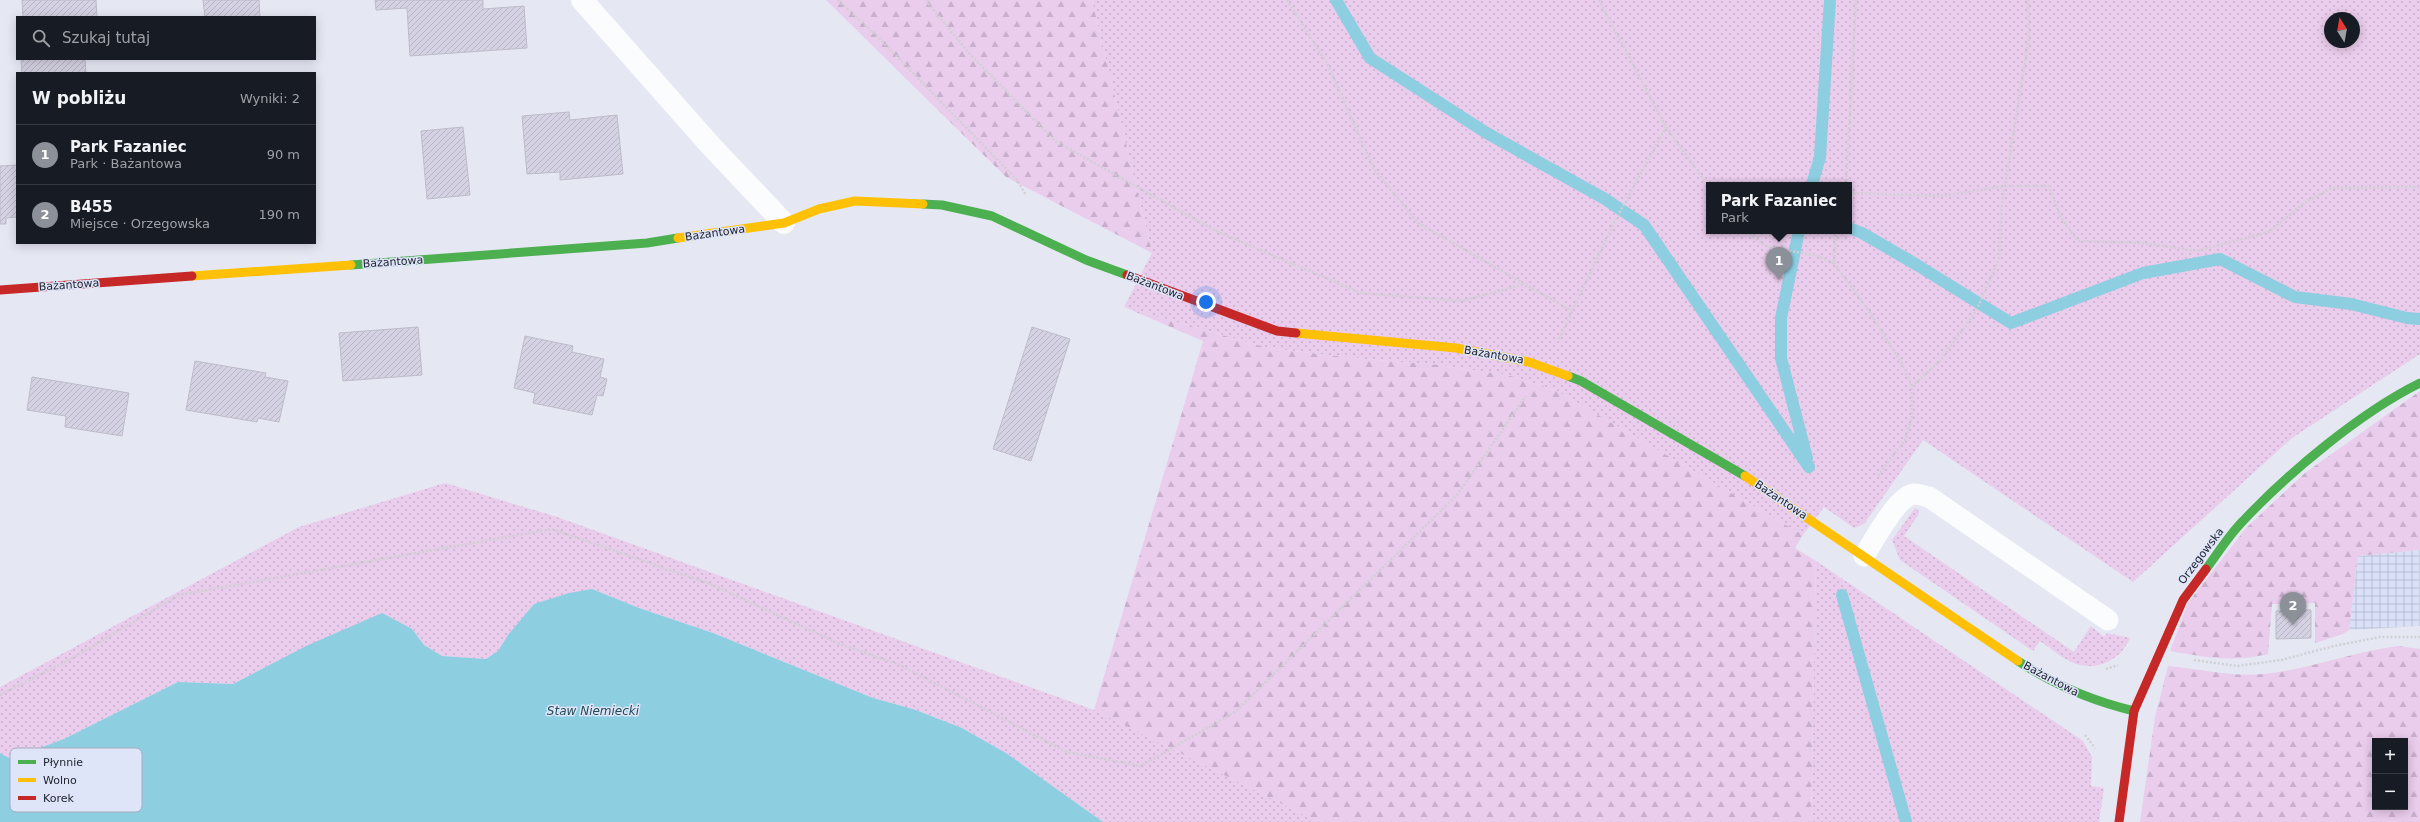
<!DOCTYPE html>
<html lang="pl">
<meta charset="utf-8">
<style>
:root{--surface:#171b24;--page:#242831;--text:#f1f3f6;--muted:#9ea1a6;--line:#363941;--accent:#8c9099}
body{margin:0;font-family:"DejaVu Sans",sans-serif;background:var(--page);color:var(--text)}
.controls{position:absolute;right:12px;bottom:12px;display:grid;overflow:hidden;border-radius:0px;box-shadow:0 2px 10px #0003}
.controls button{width:36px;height:36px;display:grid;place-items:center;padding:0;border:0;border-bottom:1px solid var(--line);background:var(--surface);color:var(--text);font:20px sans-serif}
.compass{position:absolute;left:2324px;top:12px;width:36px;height:36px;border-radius:50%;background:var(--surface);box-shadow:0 2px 10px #0003;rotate:349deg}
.you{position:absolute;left:1206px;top:302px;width:14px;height:14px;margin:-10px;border:3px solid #fff;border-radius:50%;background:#1a73e8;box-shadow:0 0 0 6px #1a73e833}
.badge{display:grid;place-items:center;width:26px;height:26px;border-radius:50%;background:var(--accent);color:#fff;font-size:13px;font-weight:700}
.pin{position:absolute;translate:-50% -33px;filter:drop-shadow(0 1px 2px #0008)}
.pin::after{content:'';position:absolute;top:21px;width:14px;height:12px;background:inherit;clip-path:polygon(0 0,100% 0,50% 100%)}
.popup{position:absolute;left:1706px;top:182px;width:146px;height:52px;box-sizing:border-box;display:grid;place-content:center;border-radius:0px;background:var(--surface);filter:drop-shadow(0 1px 3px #0005);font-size:13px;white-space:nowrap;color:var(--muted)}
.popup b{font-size:15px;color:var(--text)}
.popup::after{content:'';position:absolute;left:50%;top:100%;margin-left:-8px;border:8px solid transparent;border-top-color:var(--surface)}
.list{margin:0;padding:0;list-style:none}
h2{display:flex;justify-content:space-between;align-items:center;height:52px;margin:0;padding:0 16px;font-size:17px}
h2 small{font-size:13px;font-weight:400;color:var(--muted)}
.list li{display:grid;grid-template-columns:26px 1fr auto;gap:12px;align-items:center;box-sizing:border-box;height:60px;padding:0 16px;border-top:1px solid var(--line)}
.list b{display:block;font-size:15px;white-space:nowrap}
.list p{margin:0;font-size:13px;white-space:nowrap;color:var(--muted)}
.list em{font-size:13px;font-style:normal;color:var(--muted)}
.icon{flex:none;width:22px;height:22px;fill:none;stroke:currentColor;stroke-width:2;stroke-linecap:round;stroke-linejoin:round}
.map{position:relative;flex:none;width:2420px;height:822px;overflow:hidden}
.search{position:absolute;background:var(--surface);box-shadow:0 2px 10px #0003;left:16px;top:16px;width:300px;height:44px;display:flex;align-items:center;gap:10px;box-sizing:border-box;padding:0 14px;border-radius:0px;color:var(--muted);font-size:15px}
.panel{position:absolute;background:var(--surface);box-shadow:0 2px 10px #0003;left:16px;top:72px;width:300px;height:172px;border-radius:0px}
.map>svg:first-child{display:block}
.industrial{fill:url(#industrial-grid)}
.grass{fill:url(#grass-dots);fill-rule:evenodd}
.forest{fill:url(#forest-firs);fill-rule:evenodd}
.water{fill:#8dcee1}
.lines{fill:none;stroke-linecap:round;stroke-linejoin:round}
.stream{stroke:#8dcee1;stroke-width:12}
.building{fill:url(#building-hatch);stroke:#bdbcc8}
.path{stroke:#d0d0d4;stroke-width:2.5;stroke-dasharray:2 2;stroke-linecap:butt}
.lane{stroke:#fbfcfd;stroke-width:21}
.street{stroke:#fbfcfd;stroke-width:22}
.fast{stroke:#4caf50;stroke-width:9}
.slow{stroke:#ffc107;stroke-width:9}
.jam{stroke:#c62828;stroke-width:9}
.labels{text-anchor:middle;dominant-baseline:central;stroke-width:3;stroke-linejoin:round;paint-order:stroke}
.street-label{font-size:11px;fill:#212431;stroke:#dfe5f9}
.water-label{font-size:12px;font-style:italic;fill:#214b55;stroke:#dfe5f9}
.key{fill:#dfe5f9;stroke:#a6abbd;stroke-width:1}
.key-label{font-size:11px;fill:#212431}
</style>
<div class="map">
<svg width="2420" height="822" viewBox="0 0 2420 822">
<defs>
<pattern id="industrial-grid" width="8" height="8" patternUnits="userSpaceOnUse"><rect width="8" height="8" fill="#d9e0f7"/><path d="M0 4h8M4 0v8" fill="none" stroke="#bac0d4"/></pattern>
<pattern id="grass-dots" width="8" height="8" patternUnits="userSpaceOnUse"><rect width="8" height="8" fill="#eaccec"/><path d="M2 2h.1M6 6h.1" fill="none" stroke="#c8afcb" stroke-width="1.8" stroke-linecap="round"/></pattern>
<pattern id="forest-firs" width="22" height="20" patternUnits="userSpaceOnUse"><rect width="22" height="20" fill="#eaccec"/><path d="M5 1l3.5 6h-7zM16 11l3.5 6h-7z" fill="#c8afcb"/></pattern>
<pattern id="building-hatch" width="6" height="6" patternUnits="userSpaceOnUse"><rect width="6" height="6" fill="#d5d2e3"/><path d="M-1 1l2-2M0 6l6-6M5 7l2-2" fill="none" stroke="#b7b4c3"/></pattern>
</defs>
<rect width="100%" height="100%" fill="#e5e8f3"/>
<!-- industrial -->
<path class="industrial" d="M2420,550v76l-71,4 9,-74z"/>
<!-- grass -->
<path class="grass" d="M1092,0h1328v354l-128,84 -159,144 -210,-142 -59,84 -10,4 -30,-21 -21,28 -246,-144 -46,-15 -71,-11 -87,-7 -85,-10 -144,-41 28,-54zM2330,18h24v24h-24zM1709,185h140v46h-140z
M445,483l112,34 537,193 224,112h-215l-97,-69 -44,-25 -49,-19 -40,-11 -160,-65 -74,-25 -47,-19 -58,15 -26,31 -10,16 -12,8 -44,-3 -18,-11 -12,-16 -106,17 -73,38 -55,-2 -112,56 -55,21 -11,-6v-66l299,-160z
M1915,508l4,3v3l-15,22 170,116 17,-26 13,11 3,-4 23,5c-8,19 -28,32 -50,27 -14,-3 -28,-16 -40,-24l-7,10 -133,-91 -8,-20z
M1816,561l267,180 9,16 -1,29 13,2 -5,34h-288z"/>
<!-- forest -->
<path class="forest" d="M826,0h266l60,253 -146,-76z
M1124,307l144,41 85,10 87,7 71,11 46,15 246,144 -8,13 21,13 -5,261h-493l-224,-112 109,-369z
M2420,391v159l-62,6 -9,74 -6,4 -28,9v-40l-43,1 -4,50c-36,9 -63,3 -98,-3l18,-48 58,-75 59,-55z
M2398,646l22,3v173h-280l15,-105 13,-51c32,3 63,11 95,8 45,-4 89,-22 135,-28zM2375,741h30v66h-30z"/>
<!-- water -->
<path class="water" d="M592,589l47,19 74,25 160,65 40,11 49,19 44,25 97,69h-1103v-69l11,6 55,-21 112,-56 55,2 73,-38 76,-33 30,16 12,16 18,11 44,3 12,-8 10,-16 26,-31 35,-11z"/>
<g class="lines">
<!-- stream -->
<path class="stream" d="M1336,0l34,58 115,74 120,67 39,26 165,242
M1812,185l8,-28 10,-157
M1849,228l13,5 55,32 94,58 132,-50 77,-14 75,38 56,7 56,14 13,1
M1799,231l-18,87v40l26,100
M1842,595l64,227"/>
</g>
<!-- building -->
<path class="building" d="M22,0h74l1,17h-74z
M203,0h56l1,17h-55z
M375,0h108v9l41,-3 3,42 -117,8 -3,-48 -31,2z
M21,59h64l1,14h-64z
M569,112l1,8 47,-5 6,59 -63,6v-8l-33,2 -5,-58z
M463,127l7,68 -43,4 -6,-68z
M17,165v52l-11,1v6h-6v-58z
M418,327l4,48 -79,6 -4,-48z
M1032,327l38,12 -39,122 -38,-12z
M525,336l48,10 -1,6 32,7 -4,18 7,2 -4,17 -6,-1 -5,20 -59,-12 2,-10 -21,-5z
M195,361l71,12 -1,4 23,4 -9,41 -21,-4 -1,4 -71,-12z
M32,377l97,16 -7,43 -57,-9 1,-11 -39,-6z
M2311,610v28l-35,1v-28z"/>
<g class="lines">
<!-- path -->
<path class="path" d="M838,0l43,40 136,140 9,15
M928,0l-1,2 42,51 86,88 161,90 145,62 101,8 63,-17
M1287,0l41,65 46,104 44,54 154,88
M1599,0l67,127 43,60
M1846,185l10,-185
M1849,193l94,3 62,-10h44l11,30 18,25 65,2 54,8 72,-19 35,-29 28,-15 88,-1
M1747,231c21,23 39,17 66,24 7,2 14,5 21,8
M1836,231l-2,32 35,48 32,51 11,24v31l-7,23 -28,37
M1559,339l55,-116 52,-96
M1912,386l28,-25 36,-50 23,-52 3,-55 27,-166 -1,-38
M2194,660l43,6 44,-6 53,-14 46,-9h40
M2106,669l12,-4
M0,695l71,-36 108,-64 373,-66 161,56 127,59 60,21 167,87 74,14 94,-54 222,-217 69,-99
M2085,735l10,13"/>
<!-- lane -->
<path class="lane" d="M1864,556c9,-14 33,-60 50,-62 5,0 10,2 15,3l179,123"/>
<!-- street -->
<path class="street" d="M582,0l129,146 73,77"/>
<!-- fast -->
<path class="fast" d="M923,204l19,1 50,11 94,44 41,15
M351,265l296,-22 31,-5
M1568,376l13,5 164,95
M2206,569c12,-16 23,-34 37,-48 45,-48 118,-109 177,-138
M2018,661c36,24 74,40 116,50"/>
<!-- slow -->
<path class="slow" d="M678,238l106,-15 35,-14 36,-8 68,3
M192,276l159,-11
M1296,333l160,15 73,14 39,14
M1745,476l273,185"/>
<!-- jam -->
<path class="jam" d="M1127,275l150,56 19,2
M0,290l192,-14
M2119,822l15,-111 49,-111 23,-31"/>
</g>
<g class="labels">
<!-- street labels -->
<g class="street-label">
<text transform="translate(715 233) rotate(-8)">Bażantowa</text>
<text transform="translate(393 262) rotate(-4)">Bażantowa</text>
<text transform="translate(69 285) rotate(-4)">Bażantowa</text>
<text transform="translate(1155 286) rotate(21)">Bażantowa</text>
<text transform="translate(1494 355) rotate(10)">Bażantowa</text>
<text transform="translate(1781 500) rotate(34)">Bażantowa</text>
<text transform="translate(2201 556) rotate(-53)">Orzegowska</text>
<text transform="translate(2051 679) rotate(28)">Bażantowa</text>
</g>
<!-- water labels -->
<g class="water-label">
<text x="593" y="711">Staw Niemiecki</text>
</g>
</g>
<!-- legend -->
<rect x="10" y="748" width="132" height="64" rx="6" class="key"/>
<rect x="18" y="760" width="18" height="4" fill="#4caf50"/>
<rect x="18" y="778" width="18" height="4" fill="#ffc107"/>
<rect x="18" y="796" width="18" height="4" fill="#c62828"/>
<g class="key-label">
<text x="43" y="766">Płynnie</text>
<text x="43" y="784">Wolno</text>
<text x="43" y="802">Korek</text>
</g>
</svg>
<div class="controls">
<button>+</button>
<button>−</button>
</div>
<svg class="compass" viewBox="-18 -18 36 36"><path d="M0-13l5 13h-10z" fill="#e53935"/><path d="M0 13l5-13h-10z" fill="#9ea1a6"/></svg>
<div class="you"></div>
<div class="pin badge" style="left:1779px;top:280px">1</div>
<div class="popup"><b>Park Fazaniec</b>Park</div>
<div class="pin badge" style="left:2293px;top:625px">2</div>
<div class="search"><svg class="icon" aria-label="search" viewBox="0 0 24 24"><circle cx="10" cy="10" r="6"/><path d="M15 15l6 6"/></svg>Szukaj tutaj</div>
<section class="panel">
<h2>W pobliżu<small>Wyniki: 2</small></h2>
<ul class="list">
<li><span class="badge">1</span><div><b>Park Fazaniec</b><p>Park · Bażantowa</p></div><em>90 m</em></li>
<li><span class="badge">2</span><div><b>B455</b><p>Miejsce · Orzegowska</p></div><em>190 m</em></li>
</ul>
</section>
</div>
